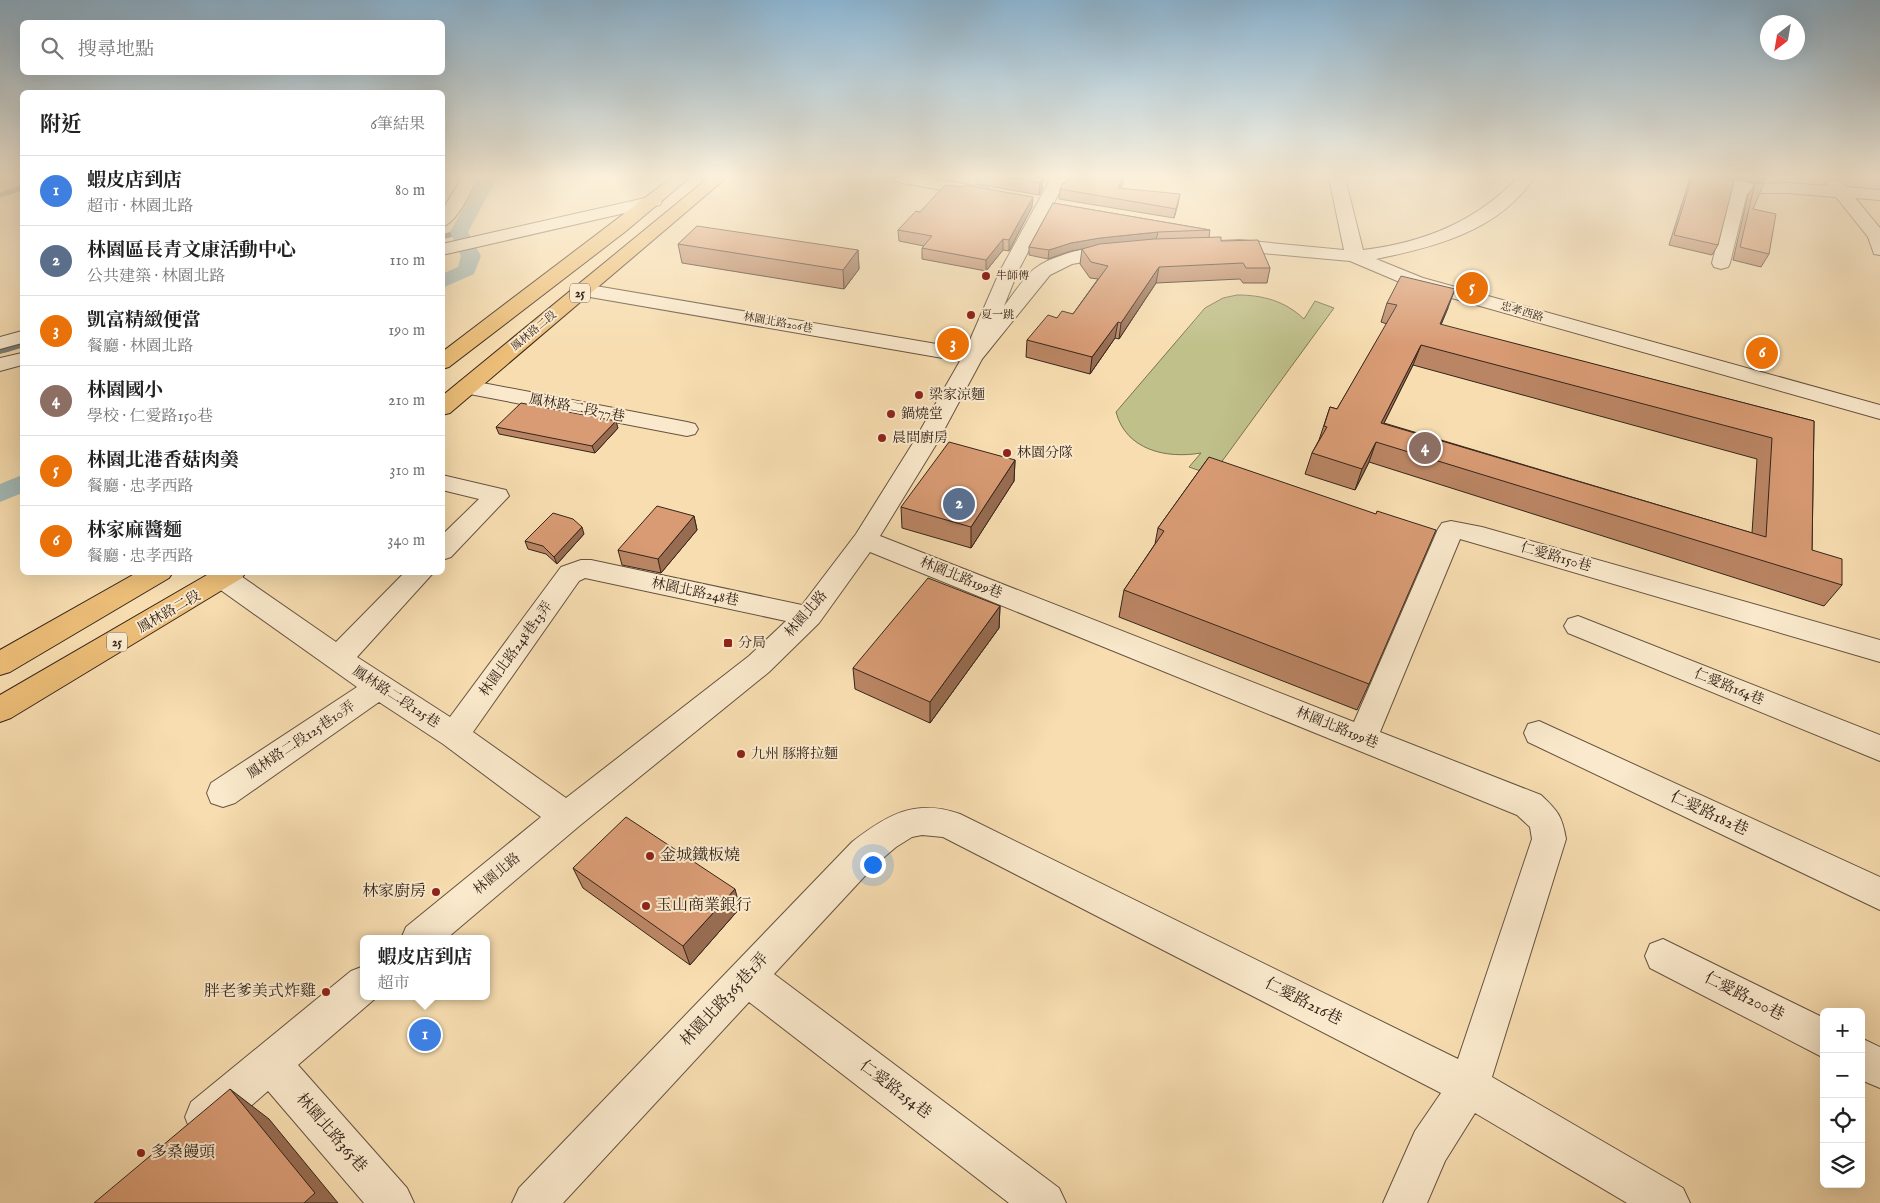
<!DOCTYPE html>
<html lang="zh-TW">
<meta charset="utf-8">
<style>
:root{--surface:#fff;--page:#f2f2f2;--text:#222;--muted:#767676;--line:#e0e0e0;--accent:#ea580c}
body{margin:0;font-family:"IM FELL English","Noto Serif TC",serif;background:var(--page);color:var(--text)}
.controls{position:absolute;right:15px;bottom:15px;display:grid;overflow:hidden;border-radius:8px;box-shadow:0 5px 20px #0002}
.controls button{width:45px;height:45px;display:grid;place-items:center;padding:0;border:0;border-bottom:1px solid var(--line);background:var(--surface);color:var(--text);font:25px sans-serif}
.compass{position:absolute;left:1760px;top:15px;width:45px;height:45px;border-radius:50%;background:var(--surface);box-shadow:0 5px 20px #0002;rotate:211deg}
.you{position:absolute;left:872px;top:864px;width:18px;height:18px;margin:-12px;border:4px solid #fff;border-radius:50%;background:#1a73e8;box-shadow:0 0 0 8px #1a73e833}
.badge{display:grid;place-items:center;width:32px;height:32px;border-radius:50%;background:var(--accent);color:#fff;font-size:16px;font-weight:700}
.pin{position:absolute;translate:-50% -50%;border:2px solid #fff;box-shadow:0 1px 5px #0006}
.popup{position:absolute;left:360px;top:935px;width:130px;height:65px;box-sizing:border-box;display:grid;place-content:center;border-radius:8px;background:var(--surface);filter:drop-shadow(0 1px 4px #0005);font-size:16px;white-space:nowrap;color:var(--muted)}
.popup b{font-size:19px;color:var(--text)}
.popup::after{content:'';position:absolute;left:50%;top:100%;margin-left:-10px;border:10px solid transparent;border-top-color:var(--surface)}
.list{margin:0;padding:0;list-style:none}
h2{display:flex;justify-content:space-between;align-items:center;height:65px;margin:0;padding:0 20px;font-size:21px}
h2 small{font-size:16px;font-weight:400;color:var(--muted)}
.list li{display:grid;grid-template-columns:32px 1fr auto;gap:15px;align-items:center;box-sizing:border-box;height:70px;padding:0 20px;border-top:1px solid var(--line)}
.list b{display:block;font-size:19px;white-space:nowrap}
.list p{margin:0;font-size:16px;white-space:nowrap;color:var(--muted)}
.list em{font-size:16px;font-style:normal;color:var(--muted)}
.icon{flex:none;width:28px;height:28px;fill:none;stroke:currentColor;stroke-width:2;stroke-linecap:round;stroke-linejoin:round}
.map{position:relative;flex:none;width:1880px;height:1203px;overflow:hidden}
.search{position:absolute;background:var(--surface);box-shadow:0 5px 20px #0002;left:20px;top:20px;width:425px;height:55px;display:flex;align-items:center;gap:12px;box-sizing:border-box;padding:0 18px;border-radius:8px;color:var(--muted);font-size:19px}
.panel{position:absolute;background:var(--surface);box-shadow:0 5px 20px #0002;left:20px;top:90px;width:425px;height:485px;border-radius:8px}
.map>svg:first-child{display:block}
.green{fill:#bfc08a;stroke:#7a7252}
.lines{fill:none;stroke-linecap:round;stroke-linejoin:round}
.stream-far1{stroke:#767e79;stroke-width:5}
.stream{stroke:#767e79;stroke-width:6}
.canal{fill:#a2b9b7;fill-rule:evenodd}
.minor-casing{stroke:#665340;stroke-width:2}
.major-casing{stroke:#35251b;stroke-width:2}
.minor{fill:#fae9cc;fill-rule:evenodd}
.major{fill:#ecbe78;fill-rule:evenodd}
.wall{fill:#ba8564;stroke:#35251b;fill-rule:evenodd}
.shaded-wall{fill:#976c51;stroke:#35251b}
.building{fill:#d89b74;stroke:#35251b;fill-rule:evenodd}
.poi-dot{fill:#8f2418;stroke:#fae9cc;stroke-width:2}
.labels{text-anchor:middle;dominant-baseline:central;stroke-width:4;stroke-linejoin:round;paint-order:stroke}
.far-poi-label{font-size:11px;fill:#35251b;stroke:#fae9cc;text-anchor:start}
.far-street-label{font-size:11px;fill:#35251b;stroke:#fae9cc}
.shield{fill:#fae9cc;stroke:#706050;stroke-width:1}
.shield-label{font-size:12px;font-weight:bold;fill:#35251b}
.poi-label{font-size:14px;fill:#35251b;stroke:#fae9cc;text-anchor:start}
.street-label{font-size:14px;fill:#35251b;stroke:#fae9cc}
.near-street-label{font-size:16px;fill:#35251b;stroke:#fae9cc}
.near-poi-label{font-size:16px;fill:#35251b;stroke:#fae9cc;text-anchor:start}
</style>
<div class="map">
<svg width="1880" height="1203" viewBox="0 0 1880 1203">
<rect width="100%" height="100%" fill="#f7ddb0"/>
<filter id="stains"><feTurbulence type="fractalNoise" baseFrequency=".004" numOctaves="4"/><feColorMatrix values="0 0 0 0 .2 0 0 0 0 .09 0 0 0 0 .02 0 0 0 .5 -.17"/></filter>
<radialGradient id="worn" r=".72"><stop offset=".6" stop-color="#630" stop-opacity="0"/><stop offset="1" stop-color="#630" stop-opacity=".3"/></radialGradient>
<!-- green -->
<path class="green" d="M1237,295c26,0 48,6 67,24l11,-18 19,7 -122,167 -23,-8 12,-14c-35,6 -75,-3 -85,-41l89,-104 18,-10z"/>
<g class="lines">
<!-- stream-far1 -->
<path class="stream-far1" d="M0,195l22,-7
M442,237l17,-5
M5,350l17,-5"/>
<!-- stream -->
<path class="stream" d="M0,351l10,-3"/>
<!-- canal -->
<path class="canal" d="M480,178h17l-29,54 13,24 -7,18 -32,14v-14l16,-7 3,-11 -11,-24z
M22,475v18l-22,9v-18z"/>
<!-- minor casing -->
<g class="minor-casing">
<path id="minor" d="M462,178h16c-7,13 -21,45 -36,49v-17z
M894,178h36l52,9 6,1 2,4 -2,4 -6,1 -80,-14 -6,-2z
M1051,178h16l-49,93 -14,35c9,-11 22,-32 33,-39 18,-13 67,-25 87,-20l3,4 -3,4 -6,1 -46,8 -22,11 -68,84 -45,84 -57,93 474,186 84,-193 4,-6 9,-2 31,6 398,113v22l-420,-123 -80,193 161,63c17,16 21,21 25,44l-74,238 191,111 7,15h-63l-152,-90 -30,48 -18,42h-44l32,-72 26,-38 -498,-256 -21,-2 -10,2 -16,10 -20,17 -102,110 285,214 7,15h-57l-260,-201 -186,201h-51l7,-15 333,-346c35,-27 63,-44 108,-28l498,245 74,-220 -2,-12 -13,-12 -647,-263 -51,71 -50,49 -191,155 -132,112h-45l5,-12 135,-110 -98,-73 -64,-42 -144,101 -12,4 -12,-4 -4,-10 4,-10 146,-96 -142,-101 -3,-7 3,-7h20l101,70 69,-70h29l-77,85 93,60 111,-150 20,-7h10l211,45 54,-71 57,-91 47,-82 -376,-65 -7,-2 -3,-4 3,-4 7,-2 382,65 34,-78zM585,578l201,43 -37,35 -183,142 -93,-66 106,-151z
M1329,178h16l18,72c59,-7 113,-28 154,-72h17c-36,53 -99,69 -158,81l47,19 457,127v14l-471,-133 -59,-25 -132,-12 -3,-4 3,-4 22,-1 104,10z
M1694,178h31l28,6 35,-1 39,3 -1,-2 2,-3c9,-3 12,0 18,6l34,3v10l-25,-2 25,30v27l-6,-1 -6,-17 -32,-40 -48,-4h-41l-17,70 -2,4 -7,2 -7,-2 -2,-4 19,-74 -35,-8z
M654,196l6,1 2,4 -2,4 -218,50v-11z
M22,331v12l-22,6v-12z
M22,353v12l-22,6v-13z
M467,380l220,42 8,2 3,5 -3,5 -8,2 -228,-44 -3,-5 3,-5z
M442,475l64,15 3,6 -58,61 -9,3v-25l37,-36 -37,-9z
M1578,616l302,119v26l-312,-128 -4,-7 4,-7z
M1539,721l341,156v33l-352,-168 -4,-9 4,-9z
M1663,939l161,79v40l-174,-90 -5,-12 5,-12z
M364,966v30l13,1 -79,68 109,123 7,15h-50l-96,-112 -47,41 -15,6 -15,-6 -6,-15 6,-15 160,-131z
M1861,1038l19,9v41l-19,-8z"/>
</g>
<!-- major casing -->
<g class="major-casing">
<path id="major" d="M671,178h18l-63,53 -177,136 -7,2v-17z
M708,178h18l-276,235 -8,2v-19z
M138,572h35l-4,6 -159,94 -10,3v-25z
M212,572h34l-4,6 -231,140 -11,4v-27z"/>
</g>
<!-- minor -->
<use href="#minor" class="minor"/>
<!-- major -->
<use href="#major" class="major"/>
</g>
<!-- wall -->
<path class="wall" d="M976,178h67l-1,11 -3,6 -63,-11z
M1068,178h56l-1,6 -2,4 57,16 -4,14 -115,-19 1,-10 5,-6z
M1690,178h33l-5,67 -6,10 -43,-10z
M1734,178h32l-2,4h-11z
M1755,183l-2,26 16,45 -8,13 -28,-7 15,-65z
M1053,203l157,27 -1,7 12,4 49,27 -3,15h-24l-3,-4 -84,4 -37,56 -4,-1 -25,36 -64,-17 1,-17 30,-22 16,-4 25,-35 -8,-1 -10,-14 2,-15 -11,2 -23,8 -19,-4v-8z
M1032,207l-23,44 -6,-1 -17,21 -64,-12v-11l2,-2 -25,-5 -1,-11z
M678,244l180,6 1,19 -15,20 -162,-26z
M1387,303l61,5 -7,17 373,96 -2,129 30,35 -18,21 -455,-144 -14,28 -50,-16 7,-21 7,-13 11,-33 7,2 50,-85 -6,-2zM1413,365l344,94 -5,74 -368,-110z
M496,427l122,1 -23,25 -96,-19z
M1209,457l160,227 -12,26 -238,-93 5,-27 31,-46 3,-16z
M1015,460l-1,21 -43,67 -69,-20 -1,-21z
M694,516l3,14 -36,43 -39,-8 -4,-15z
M584,534l-27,30 -11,-10 -18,-5 -3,-8z
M1000,606l-1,22 -69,95 -75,-34 -2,-21z
M573,868l167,40 -50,57 -107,-77z"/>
<!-- shaded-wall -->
<path class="shaded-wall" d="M1043,178l-1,11 -3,6 1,-12z
M1122,178h2l-1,6 -6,13 1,-9z
M1180,194l-2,10 -4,14 2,-9z
M1033,197l-1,10 -23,44v-11z
M1158,232l-2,8 -57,6 -28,5 -23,8 1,-9 22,-7 29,-5z
M1003,239v11l-17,21v-11z
M858,250l1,19 -15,20 -1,-19z
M1159,267l-3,16 -37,56 2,-16z
M1455,289l-7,19 -16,36 8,-20z
M1118,322l-3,16 -25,36 2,-17z
M1421,345l-8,20 -39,78 7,-20z
M616,421l2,7 -23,25 -3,-7z
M1376,442l-7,20 -14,28 7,-21z
M1015,460l-1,21 -43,67v-21z
M694,516l3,14 -36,43 -3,-14z
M582,527l2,7 -27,30 -3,-7z
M1000,606l-1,22 -69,95v-21z
M735,889l5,19 -50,57 -7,-19z
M230,1089l39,30 69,84h-34z"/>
<!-- building -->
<path class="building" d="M1012,178h31l-3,5z
M1068,178h54l-4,10 62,6 -4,15 -116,-20 3,-6h2z
M1692,178h31l11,3 -16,64 -44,-10z
M1755,183h9l-11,26 23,5 -7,40 -29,-7z
M945,185l18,2 1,-2 69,12 -24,43 -6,-1 -17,21 -64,-12 10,-12 -34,-6 18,-19 4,1z
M1053,203l157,27 -52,2 -58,6 -29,5 -22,7 -20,-3z
M697,226l161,24 -15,20 -165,-26z
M1221,237v4l37,-1 12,28h-24l-3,-5 -84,4 -38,56 -3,-1 -26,35 -65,-17 21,-25 9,3 5,-7 11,3 35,-48 -17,-4 -9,-13 18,-5 54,-5z
M1401,276l54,13 -15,35 374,97 -2,129 30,9v26l-466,-143 -14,27 -50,-16 15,-26 -3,-1 6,-19 7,2 60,-104 -10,-2zM1421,345l351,93 -6,99 -385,-114z
M521,403l95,18 -24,25 -96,-19z
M949,442l66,18 -44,67 -70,-20z
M1209,457l167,57 1,-3 59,19 -67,154 -245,-94 40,-59 -6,-3z
M657,506l37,10 -36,43 -40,-9z
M553,513l20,6 9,8 -28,30 -11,-11 -18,-5z
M928,578l72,28 -70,96 -77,-34z
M626,817l109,72 -52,57 -110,-78z
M230,1089l85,104 -11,10h-210z"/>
<!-- sky -->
<linearGradient id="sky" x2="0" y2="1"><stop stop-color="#8cb6d4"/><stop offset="0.51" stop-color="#fbf0db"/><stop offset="1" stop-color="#fbf0db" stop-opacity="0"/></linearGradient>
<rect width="1880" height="346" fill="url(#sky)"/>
<!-- markers -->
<g class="poi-dot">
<circle cx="986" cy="276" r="5"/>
<circle cx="971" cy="315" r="5"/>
<circle cx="919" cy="395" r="5"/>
<circle cx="891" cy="414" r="5"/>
<circle cx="882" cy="438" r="5"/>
<circle cx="1007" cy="453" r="5"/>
<rect x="723" y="638" width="10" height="10" rx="2.5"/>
<circle cx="741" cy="754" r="5"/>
<circle cx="650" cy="856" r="5"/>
<circle cx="436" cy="892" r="5"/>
<circle cx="646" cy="906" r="5"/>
<circle cx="326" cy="992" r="5"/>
<circle cx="141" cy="1153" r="5"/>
</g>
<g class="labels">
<!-- far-poi labels -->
<g class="far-poi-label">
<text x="996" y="276">牛師傅</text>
<text x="981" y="315">夏一跳</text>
</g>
<!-- far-street labels -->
<g class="far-street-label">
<text transform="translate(1522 312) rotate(16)">忠孝西路</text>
<text transform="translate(778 323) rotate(10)">林園北路206巷</text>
<text transform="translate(534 331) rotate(-40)">鳳林路二段</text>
</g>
<!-- shield labels -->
<g class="shield">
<rect x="570" y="283.5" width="20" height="19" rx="4"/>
<rect x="107" y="632.5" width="20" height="19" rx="4"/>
</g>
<g class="shield-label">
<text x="580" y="293">25</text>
<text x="117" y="642">25</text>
</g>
<!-- poi labels -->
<g class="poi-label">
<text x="929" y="395">梁家涼麵</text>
<text x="901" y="414">鍋燒堂</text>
<text x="892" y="438">晨間廚房</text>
<text x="1017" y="453">林園分隊</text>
<text x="738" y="643">分局</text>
<text x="751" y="754">九州 豚將拉麵</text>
</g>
<!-- street labels -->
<g class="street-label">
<text transform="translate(577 408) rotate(11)">鳳林路二段77巷</text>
<text transform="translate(1556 557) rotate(16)">仁愛路150巷</text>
<text transform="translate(961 578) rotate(22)">林園北路199巷</text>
<text transform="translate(695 592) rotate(12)">林園北路248巷</text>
<text transform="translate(169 612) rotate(-30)">鳳林路二段</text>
<text transform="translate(806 614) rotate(-49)">林園北路</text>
<text transform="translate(516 649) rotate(-54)">林園北路248巷13弄</text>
<text transform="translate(1729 687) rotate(22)">仁愛路164巷</text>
<text transform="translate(396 697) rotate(33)">鳳林路二段125巷</text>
<text transform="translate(1337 728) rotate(22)">林園北路199巷</text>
<text transform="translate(301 740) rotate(-34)">鳳林路二段125巷10弄</text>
<text transform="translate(497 874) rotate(-40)">林園北路</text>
</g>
<!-- near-street labels -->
<g class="near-street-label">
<text transform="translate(1709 814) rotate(25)">仁愛路182巷</text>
<text transform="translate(1744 997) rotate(27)">仁愛路200巷</text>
<text transform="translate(725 1000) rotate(-47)">林園北路365巷1弄</text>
<text transform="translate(1303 1002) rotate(27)">仁愛路216巷</text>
<text transform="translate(895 1090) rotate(37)">仁愛路254巷</text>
<text transform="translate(331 1133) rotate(49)">林園北路365巷</text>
</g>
<!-- near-poi labels -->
<g class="near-poi-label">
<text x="660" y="856">金城鐵板燒</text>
<text x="426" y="892" text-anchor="end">林家廚房</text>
<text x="656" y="906">玉山商業銀行</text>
<text x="316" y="992" text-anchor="end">胖老爹美式炸雞</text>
<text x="151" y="1153">多桑饅頭</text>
</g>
</g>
<rect width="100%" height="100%" filter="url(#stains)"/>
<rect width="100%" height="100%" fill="url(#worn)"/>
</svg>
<div class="controls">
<button>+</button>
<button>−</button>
<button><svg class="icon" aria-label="locate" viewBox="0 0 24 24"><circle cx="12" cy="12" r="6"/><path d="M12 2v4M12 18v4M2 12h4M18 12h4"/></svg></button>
<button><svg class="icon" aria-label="layers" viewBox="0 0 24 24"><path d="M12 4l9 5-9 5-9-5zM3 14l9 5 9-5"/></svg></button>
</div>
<svg class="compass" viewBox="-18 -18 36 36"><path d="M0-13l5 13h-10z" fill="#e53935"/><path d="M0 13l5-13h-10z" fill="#767676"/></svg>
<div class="you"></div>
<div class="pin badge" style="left:425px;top:1035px;background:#3f7fe0">1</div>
<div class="popup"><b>蝦皮店到店</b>超市</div>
<div class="pin badge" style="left:959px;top:504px;background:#5c6f8a">2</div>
<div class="pin badge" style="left:953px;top:344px;background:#e8710a">3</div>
<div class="pin badge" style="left:1425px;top:448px;background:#8d6e63">4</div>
<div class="pin badge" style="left:1472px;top:288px;background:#e8710a">5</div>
<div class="pin badge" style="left:1762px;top:353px;background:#e8710a">6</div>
<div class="search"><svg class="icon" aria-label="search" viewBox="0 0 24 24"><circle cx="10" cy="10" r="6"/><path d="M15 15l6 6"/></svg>搜尋地點</div>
<section class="panel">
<h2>附近<small>6筆結果</small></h2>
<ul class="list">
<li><span class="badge" style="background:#3f7fe0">1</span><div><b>蝦皮店到店</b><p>超市 · 林園北路</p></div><em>80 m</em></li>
<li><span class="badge" style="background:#5c6f8a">2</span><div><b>林園區長青文康活動中心</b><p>公共建築 · 林園北路</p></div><em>110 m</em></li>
<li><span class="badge" style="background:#e8710a">3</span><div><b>凱富精緻便當</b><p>餐廳 · 林園北路</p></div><em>190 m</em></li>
<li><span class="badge" style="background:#8d6e63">4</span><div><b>林園國小</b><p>學校 · 仁愛路150巷</p></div><em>210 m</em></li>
<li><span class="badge" style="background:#e8710a">5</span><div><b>林園北港香菇肉羮</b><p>餐廳 · 忠孝西路</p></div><em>310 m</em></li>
<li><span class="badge" style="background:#e8710a">6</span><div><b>林家麻醬麵</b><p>餐廳 · 忠孝西路</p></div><em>340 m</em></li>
</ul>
</section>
</div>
